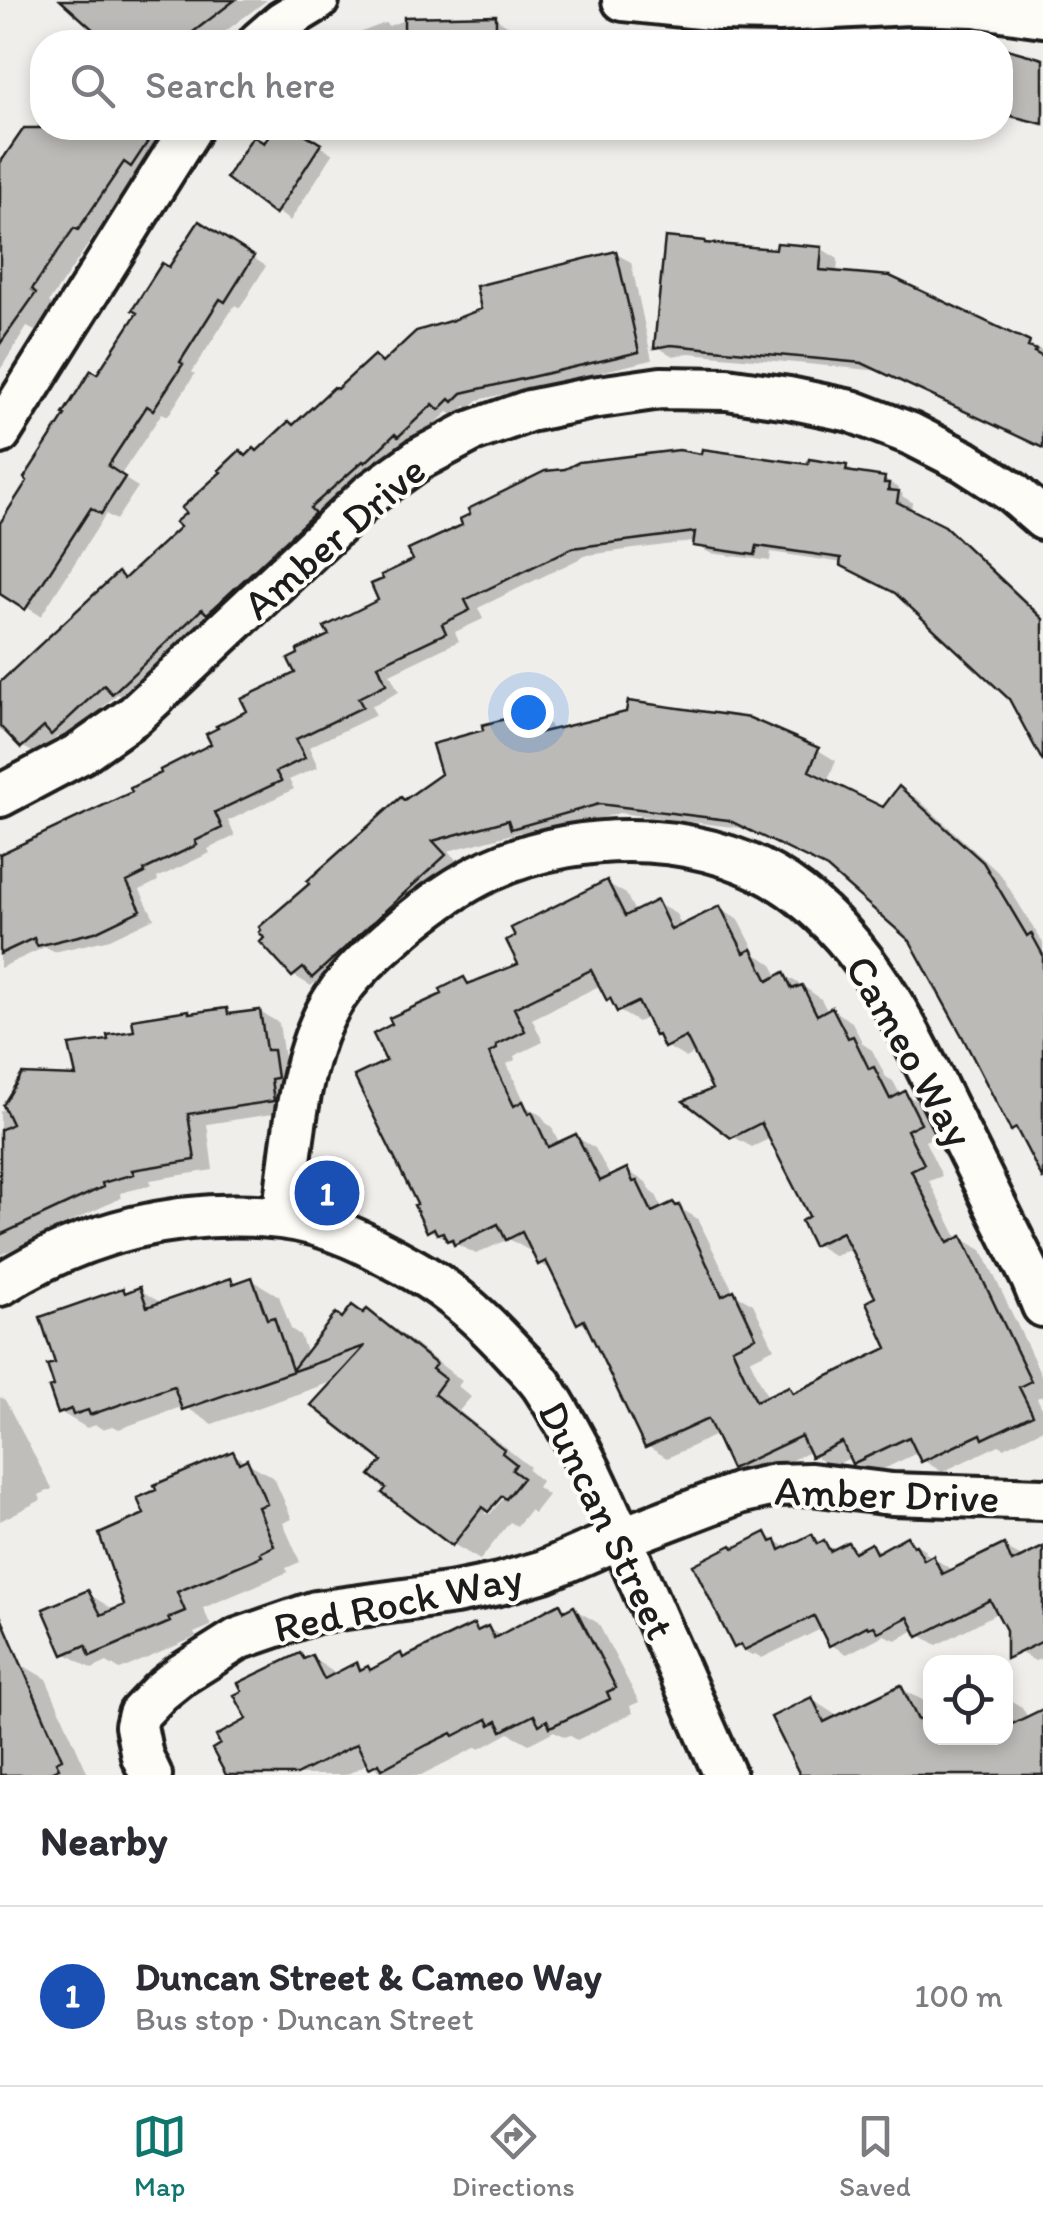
<!DOCTYPE html>
<meta charset="utf-8">
<style>
:root{--surface:#fff;--page:#f2f2f3;--text:#2b2b33;--muted:#7c7c81;--line:#e1e1e2;--accent:#0f766e}
body{margin:0;font-family:Itim,sans-serif;background:var(--page);color:var(--text)}
.controls{position:absolute;right:30px;bottom:30px;display:grid;overflow:hidden;border-radius:20px;box-shadow:0 5px 15px #0003}
.controls button{width:90px;height:90px;display:grid;place-items:center;padding:0;border:0;border-bottom:2px solid var(--line);background:var(--surface);color:var(--text);font:50px sans-serif}
.you{position:absolute;left:528px;top:712px;width:35px;height:35px;margin:-25px;border:8px solid #fff;border-radius:50%;background:#1a73e8;box-shadow:0 0 0 15px #1a73e833}
.badge{display:grid;place-items:center;width:65px;height:65px;border-radius:50%;background:var(--accent);color:#fff;font-size:32px;font-weight:700}
.pin{position:absolute;translate:-50% -50%;border:5px solid #fff;box-shadow:0 2px 10px #0006}
.list{margin:0;padding:0;list-style:none}
h2{display:flex;justify-content:space-between;align-items:center;height:130px;margin:0;padding:0 40px;font-size:42px}
h2 small{font-size:32px;font-weight:400;color:var(--muted)}
.list li{display:grid;grid-template-columns:65px 1fr auto;gap:30px;align-items:center;box-sizing:border-box;height:180px;padding:0 40px;border-top:2px solid var(--line)}
.list b{display:block;font-size:38px;white-space:nowrap}
.list p{margin:0;font-size:32px;white-space:nowrap;color:var(--muted)}
.list em{font-size:32px;font-style:normal;color:var(--muted)}
.icon{flex:none;width:55px;height:55px;fill:none;stroke:currentColor;stroke-width:2;stroke-linecap:round;stroke-linejoin:round}
.map{position:relative;flex:none;width:1043px;height:1775px;overflow:hidden}
.search{position:absolute;background:var(--surface);box-shadow:0 5px 15px #0003;left:30px;right:30px;top:30px;height:110px;display:flex;align-items:center;gap:25px;box-sizing:border-box;padding:0 35px;border-radius:40px;color:var(--muted);font-size:38px}
.sheet{height:310px;background:var(--surface)}
nav{display:flex;justify-content:space-around;align-items:center;box-sizing:border-box;height:140px;border-top:2px solid var(--line);background:var(--surface);font-size:28px;color:var(--muted)}
nav a{display:grid;justify-items:center;gap:5px}
nav .on{color:var(--accent)}
.map>svg:first-child{display:block}
.shadow{fill:#0003;fill-rule:evenodd}
.building{fill:#bbbab6;stroke:#1c1c1c;stroke-width:2.5;fill-rule:evenodd}
.lines{fill:none;stroke-linecap:round;stroke-linejoin:round}
.minor-casing{stroke:#1c1c1c;stroke-width:48}
.minor{stroke:#fdfcf7;stroke-width:40}
.labels{text-anchor:middle;dominant-baseline:central;stroke-width:8;stroke-linejoin:round;paint-order:stroke}
.street-label{font-size:42px;fill:#1c1c1c;stroke:#fdfcf7}
</style>
<div class="map">
<svg width="1043" height="1775" viewBox="0 0 1043 1775">
<rect width="100%" height="100%" fill="#f0eeea"/>
<filter id="ink" filterUnits="userSpaceOnUse"><feTurbulence type="fractalNoise" baseFrequency=".01" numOctaves="2"/><feDisplacementMap in="SourceGraphic" scale="20" xChannelSelector="R" yChannelSelector="G"/><feConvolveMatrix kernelMatrix="1 2 1 2 8 2 1 2 1" color-interpolation-filters="sRGB"/></filter>
<g filter="url(#ink)">
<!-- shadow -->
<path class="shadow" d="M89,0h178l-56,42h-117l6,-9 -22,-20z
M495,18l14,8v5l46,-1 14,8v4h-221l-2,-4 39,-15 4,3 15,-6z
M1000,50l43,11v65l-43,-11z
M42,118v10h97l30,20 -26,23 -45,67 -4,-2 -45,66 4,3 -18,26 -8,-4 -27,43v-202l26,-25z
M277,128h15l41,26 -43,67 -60,-44 35,-31z
M213,232l53,34 -26,42 -5,-3 -43,67 3,2 -27,42 -6,-3 -42,63 18,11 -22,33 -10,-6 -65,102 -41,-25v-54l98,-160 72,-107z
M822,249l16,10 -1,15 52,5 154,72v97l-162,-77 -192,-18 -16,3 -16,-9 122,-95z
M616,254l15,8 21,98 -174,40 -9,8 -3,-2 -11,10 -7,-4 -320,288 -11,-6 -50,47 -9,-5 -20,19 -15,-8 -23,-25v-36l119,-110 7,4 57,-53 65,-69 10,-4 37,-27 79,-69 10,6 69,-41z
M810,467h36l16,9 22,3 15,9 -1,3 5,3 -1,2 10,6 -1,10 48,26 84,78v135l-32,-53 -112,-105 -56,-30 -72,-11 -1,9 -60,-8 -14,-8 1,-4 -110,14 -109,53 5,11 -28,13 4,9 -69,33 9,18 -28,14 5,9 -67,32 9,20 -29,13 5,9 -66,32 7,15 -27,13 2,4 -53,25 1,3 -18,9 14,28 -44,21 -56,13 -9,-5 -45,21v-112l136,-63 78,-48 36,-33 48,-38 34,-38 -4,-8z
M532,715l18,10 2,7 266,18 18,11 -9,21 57,28 16,-21 18,10 83,76 42,68v232l-21,-41 -9,-5 -101,-189 -79,-70 -84,-41 -130,-16 -88,25 -11,-6 -72,19 14,15 -130,120 -13,-7 -8,7 -18,-11 112,-173z
M607,883l19,11 10,20 20,-11 20,11 6,13 38,-18 19,11 18,35 14,8 8,15 5,-3 19,11 18,13 7,13 4,-2 20,12 11,22 9,6 14,27 7,4 8,15 4,-2 19,11 15,29 -14,7 17,35 -13,5 30,60 3,-2 20,11 61,129v16l-6,3 6,12v19l-39,19 -5,-3 -57,27 -19,-12 -4,-8 -46,22 -19,-12 -2,-5 -20,10 -19,-12 -2,-4 -58,27 -20,-11 -15,-33 -51,24 -20,-12 -56,-117 -12,-7 -25,-50 -14,-9 -8,-15 -4,2 -19,-11 -33,15 -47,-24 -9,-25 -31,-142 56,-68 19,-15 9,5 48,-20zM601,985l8,14 6,4 4,8 19,11 10,-5 18,29 20,12 11,-6 18,38 17,46 20,11 19,-9 41,79 3,27 20,12 18,-9 25,51 13,51 -93,45 -9,-6 -21,10 -18,-38 24,-12 -21,-44 -19,-11 -36,-74 -25,-15 -10,5 -7,-14 -5,-4 -5,-9 -19,-11 -16,7 -16,-30 -19,-11 -16,7 -9,-18 -5,-3 -4,-7 -15,-9 -20,-43 8,-4 -1,-4 29,-14 -11,-23z
M227,1010l9,6 24,-4 19,11 5,36 8,4v48l-85,13 6,46 -63,10 2,5 -32,8 1,5 -121,57v-144l4,-2 19,-32 57,1 31,-36 81,-27z
M252,1280l27,16 12,33 9,6 7,19 36,-34 24,-7 27,15 68,53 -4,5 13,11 -12,14 71,56 -2,3 13,11 -4,6 11,8 -14,18 -4,-3 -13,16 -7,-4 -30,38 -27,-16 -63,-56 -5,-28 -48,-80 -125,44 -28,-18 -65,23 -6,-3 -11,3 -6,-4 -9,3 -27,-16 -3,-24 1,-24 65,-74 6,4 11,-4 23,14 67,-23 8,4zM508,1485l4,3 -22,26h-6z
M0,1397l5,3 47,89 -13,6 2,5 -41,21z
M233,1454l41,24 18,41 -9,4 17,39 -14,6 2,4 -85,36 8,18 -17,7 2,4 -76,33 -13,-8 -15,7 -27,-16 22,-60 29,18 11,-4 20,-92z
M766,1535l17,10 1,3 28,-11 25,14 11,-6 12,7 11,-6 11,6 25,-13 17,10 2,4 23,15 2,4 52,-25 17,9 2,4 21,-10v108l-8,3 -16,-9 -20,-40 -62,33 -17,-10 -3,-6 -21,11 -12,-5 -37,19 -16,-9 -8,-17 -61,30 -7,-4 -3,1 -16,-9 -1,-96z
M560,1606l9,6 5,-3 24,14 41,79 -9,4 3,7 -56,27 -8,-5 -4,2 -11,-6 -25,13 -20,-11 -29,16 -3,-2 -56,28h-35l-17,-12 -23,12h-118l22,-55 50,-64 8,4 4,-2 26,17 19,-10 15,6 28,-15 5,3 69,-32 8,4 6,-2 14,7zM556,1712l3,4 -14,8h-10z
M19,1663l27,16 42,95 -88,1v-104z
M900,1688l26,14 4,9v27h76v-40l16,9 6,11 15,-7v64h-240l8,-76 28,18z"/>
<!-- building -->
<path class="building" d="M60,0h175l-55,42h-67l-12,-11 -3,3z
M496,15v27h-92v-25z
M1000,47l43,12v65l-43,-11z
M24,128h133l-26,39 -7,-5 -46,68 -4,-2 -42,61 4,4 -36,51v-181z
M274,128h21l26,16 -46,71 -49,-37 27,-42 11,7z
M199,221l55,35 -29,46 -5,-3 -40,63 3,2 -30,46 -6,-4 -39,60 17,11 -24,37 -10,-6 -66,102 -25,-16v-71l27,-42 -3,-3 41,-63 -2,-1 28,-44 6,4 40,-61 -5,-3 30,-47 7,4z
M665,237l40,4v2l71,6 1,-6 45,4 -2,23 70,6 140,66 -2,5 8,3 -2,2 9,5v91l-181,-85 -191,-18 -17,3z
M616,251l23,101 -177,41 -9,9 -3,-3 -11,11 -6,-6 -35,33 -3,-3 -30,29 -2,-2 -53,47 5,5 -100,94 -8,7 -5,-5 -90,85 -8,-9 -53,50 -7,-8 -23,21 -21,-22v-44l118,-110 6,7 56,-52 -5,-5 11,-9 -5,-5 40,-36 -2,-2 21,-20 6,6 8,-8 3,3 32,-30 4,4 41,-38 3,2 37,-34 8,8 34,-32 37,-11 28,-11 -5,-23z
M702,449l106,15 1,-5 38,6 -1,6 39,6 -1,6h5l-1,7 11,1 -2,11 48,24 98,93v143l-34,-63 -114,-106 -55,-28 1,-7 -84,-12 -2,9 -62,-9 2,-14 -123,16 -107,52 5,10 -28,14 4,9 -68,32 8,19 -28,14 5,9 -67,32 9,19 -29,14 5,9 -66,31 7,16 -27,13 2,4 -53,25 1,3 -18,9 14,28 -46,22 -58,14 -3,-8 -34,16v-100l132,-62 -2,-4 31,-15 -1,-3 51,-26 -5,-10 12,-6 -2,-2 31,-15 -6,-12 54,-26 -7,-14 10,-5 -1,-4 32,-15 -5,-8 54,-27 -7,-16 12,-5 -2,-4 32,-15 -5,-10 54,-25 -2,-6 10,-5 -2,-5 77,-38 20,-2 14,-7 100,-12 22,4z
M628,701l122,17 69,30 -10,23 74,36 16,-21 84,76 44,74 4,-3 12,22v225l-27,-52 -5,3 -49,-95 -52,-95 -83,-73 -99,-48 -129,-16 -88,25 -3,-9 -75,21 13,14 -134,123 -9,-10 -11,9 -32,-35 4,-4 -5,-6 2,-2 -2,-3 50,-43 -2,-3 94,-84 3,3 37,-26 -9,-30 51,-14 -1,-5 50,-13 6,21 88,-21z
M607,880l18,36 32,-16 14,30 49,-24 24,47 8,-4 16,32 16,-9 8,17 10,-4 15,30 15,-8 16,31 5,-2 16,33 5,-2 16,32 15,-8 16,32 -14,7 17,34 -13,6 37,73 14,-7 69,145 -12,6 14,28 -50,24 -2,-5 -60,28 -12,-25 -57,27 -10,-22 -31,15 -10,-21 -70,33 -23,-50 -63,29 -61,-128 -7,4 -31,-63 -8,4 -16,-33 -16,8 -8,-16 -44,21 -2,-6 -5,2 -4,-9 -6,2 -3,-6 -7,4 -13,-27 3,-1 -63,-128 32,-15 -13,-27 19,-10 -3,-6 53,-24 -2,-5 24,-12 4,7 50,-20 -12,-24 9,-4 -4,-8zM591,970l16,31 3,-3 7,14 21,-10 17,34 3,-1 6,13 22,-11 26,52 -29,12 48,37 30,-15 48,93 -8,5 12,25 29,-14 33,65 -9,5 21,46 -94,45 -4,-7 -33,15 -24,-53 24,-11 -22,-47 -12,6 -43,-91 -3,1 -3,-4 -21,10 -15,-31 -4,1 -6,-14 -27,13 -24,-47 -28,13 -16,-35 -3,2 -6,-13 -9,5 -25,-53 8,-4 -1,-4 29,-14 -11,-23z
M227,1008l1,6 32,-4 6,40h7l4,28 -6,1 3,22 -86,13 7,46 -63,10 2,4 -32,9 1,4 -103,48v-105l12,-6 -9,-19 19,-31 54,2 -7,-31 39,-5 -1,-5 27,-4 -2,-12 57,-9v3z
M252,1277l15,42 7,-2 18,53 44,-57 6,5 10,-13 11,8 4,-4 69,55 -4,5 13,10 -11,15 70,55 -2,4 14,11 -4,6 11,8 -17,21 -4,-3 -14,16 -6,-5 -30,39 -70,-53 4,-5 -16,-13 12,-14 -71,-56 54,-59 -183,64 -8,-24 -84,29 -2,-5 -15,5 -2,-6 -13,5 -9,-26 5,-2 -7,-21 8,-2 -15,-46 83,-29 2,5 15,-6 7,20 84,-29 2,6z
M233,1451l6,12 8,-4 20,45 -9,3 16,39 -14,7 2,3 -85,36 8,19 -17,7 2,4 -80,34 -4,-11 -23,10 -20,-46 45,-19 13,25 23,-10 -25,-71 45,-20 -7,-16 19,-8 -2,-5z
M766,1532l5,10 5,-2 4,10 32,-16 5,10 7,-4 6,11 18,-9 6,10 17,-9 5,10 31,-17 6,10 3,-1 8,15 9,-5 9,19 62,-30 8,18 31,-15v94l-37,18v-29l-16,-30 -72,37 -10,-20 -30,15 -4,-6 -6,2 -1,-2 -38,20 -15,-30 -70,34 -3,-6 -7,4 -41,-83 39,-20 2,3z
M560,1603l4,8 10,-5 42,82 -9,4 3,7 -60,28 -3,-7 -8,5 -5,-10 -32,16 -5,-10 -7,4 -3,-6 -33,17 -2,-3 -25,12 -45,24 -3,-6 -10,5 -12,-24 -61,31h-70l-14,-26 8,-5 -4,-8 31,-17 -13,-24 8,-4 -4,-8 62,-30 4,6 8,-4 12,24 33,-17 3,8 8,-4 2,4 31,-17 2,5 71,-34 3,7 11,-5 6,12z
M0,1615l62,144 -6,3 3,6 -15,7h-44z
M901,1685l17,35 12,-6v24h76v-11l37,-18v66h-243l-29,-58 41,-20 12,25z"/>
<g class="lines">
<!-- minor casing -->
<g class="minor-casing">
<path id="minor" d="M623,0l97,10 59,1 129,-7 67,2 68,10
M259,42l23,-20 36,-22
M0,433l191,-305
M0,796l81,-43 54,-38 235,-221 49,-35 51,-27 59,-21 63,-13 69,-10 66,1 62,9 62,13 60,23 53,27 48,31 31,27
M283,1218c9,-66 14,-163 51,-219 17,-26 40,-46 63,-66 28,-24 58,-47 93,-63 94,-43 225,-41 309,24 72,56 110,137 149,216 28,56 56,113 84,169l11,27
M0,1285c82,-53 183,-78 281,-67 48,5 92,29 133,52 41,23 72,53 103,87 9,9 18,18 25,28 38,57 65,121 92,183 30,69 61,138 91,207
M151,1775l-9,-19 -6,-30 3,-12 21,-22 21,-17 57,-36 78,-27 139,-19 44,-9 45,-13 77,-33 118,-45 36,-8 36,-1 81,10 151,5"/>
</g>
<!-- minor -->
<use href="#minor" class="minor"/>
</g>
</g>
<g class="labels">
<!-- street labels -->
<g class="street-label">
<text transform="translate(334 537) rotate(-41)">Amber Drive</text>
<text transform="translate(910 1051) rotate(60)">Cameo Way</text>
<text transform="translate(887 1494) rotate(2)">Amber Drive</text>
<text transform="translate(607 1520) rotate(64)">Duncan Street</text>
<text transform="translate(398 1602) rotate(-12)">Red Rock Way</text>
</g>
</g>
</svg>
<div class="controls">
<button><svg class="icon" aria-label="locate" viewBox="0 0 24 24"><circle cx="12" cy="12" r="6"/><path d="M12 2v4M12 18v4M2 12h4M18 12h4"/></svg></button>
</div>
<div class="you"></div>
<div class="pin badge" style="left:327px;top:1193px;background:#1a4fb4">1</div>
<div class="search"><svg class="icon" aria-label="search" viewBox="0 0 24 24"><circle cx="10" cy="10" r="6"/><path d="M15 15l6 6"/></svg>Search here</div>
</div>
<section class="sheet">
<h2>Nearby<small></small></h2>
<ul class="list">
<li><span class="badge" style="background:#1a4fb4">1</span><div><b>Duncan Street &amp; Cameo Way</b><p>Bus stop · Duncan Street</p></div><em>100 m</em></li>
</ul>
</section>
<nav>
<a class="on"><svg class="icon" aria-label="map" viewBox="0 0 24 24"><path d="M3 6l6-2 6 2 6-2v14l-6 2-6-2-6 2zM9 4v14M15 6v14"/></svg>Map</a>
<a><svg class="icon" aria-label="directions" viewBox="0 0 24 24"><path d="M12 3l9 9-9 9-9-9zM9 14v-3h6M13 9l2 2-2 2"/></svg>Directions</a>
<a><svg class="icon" aria-label="saved" viewBox="0 0 24 24"><path d="M7 4h10v16l-5-4-5 4z"/></svg>Saved</a>
</nav>
